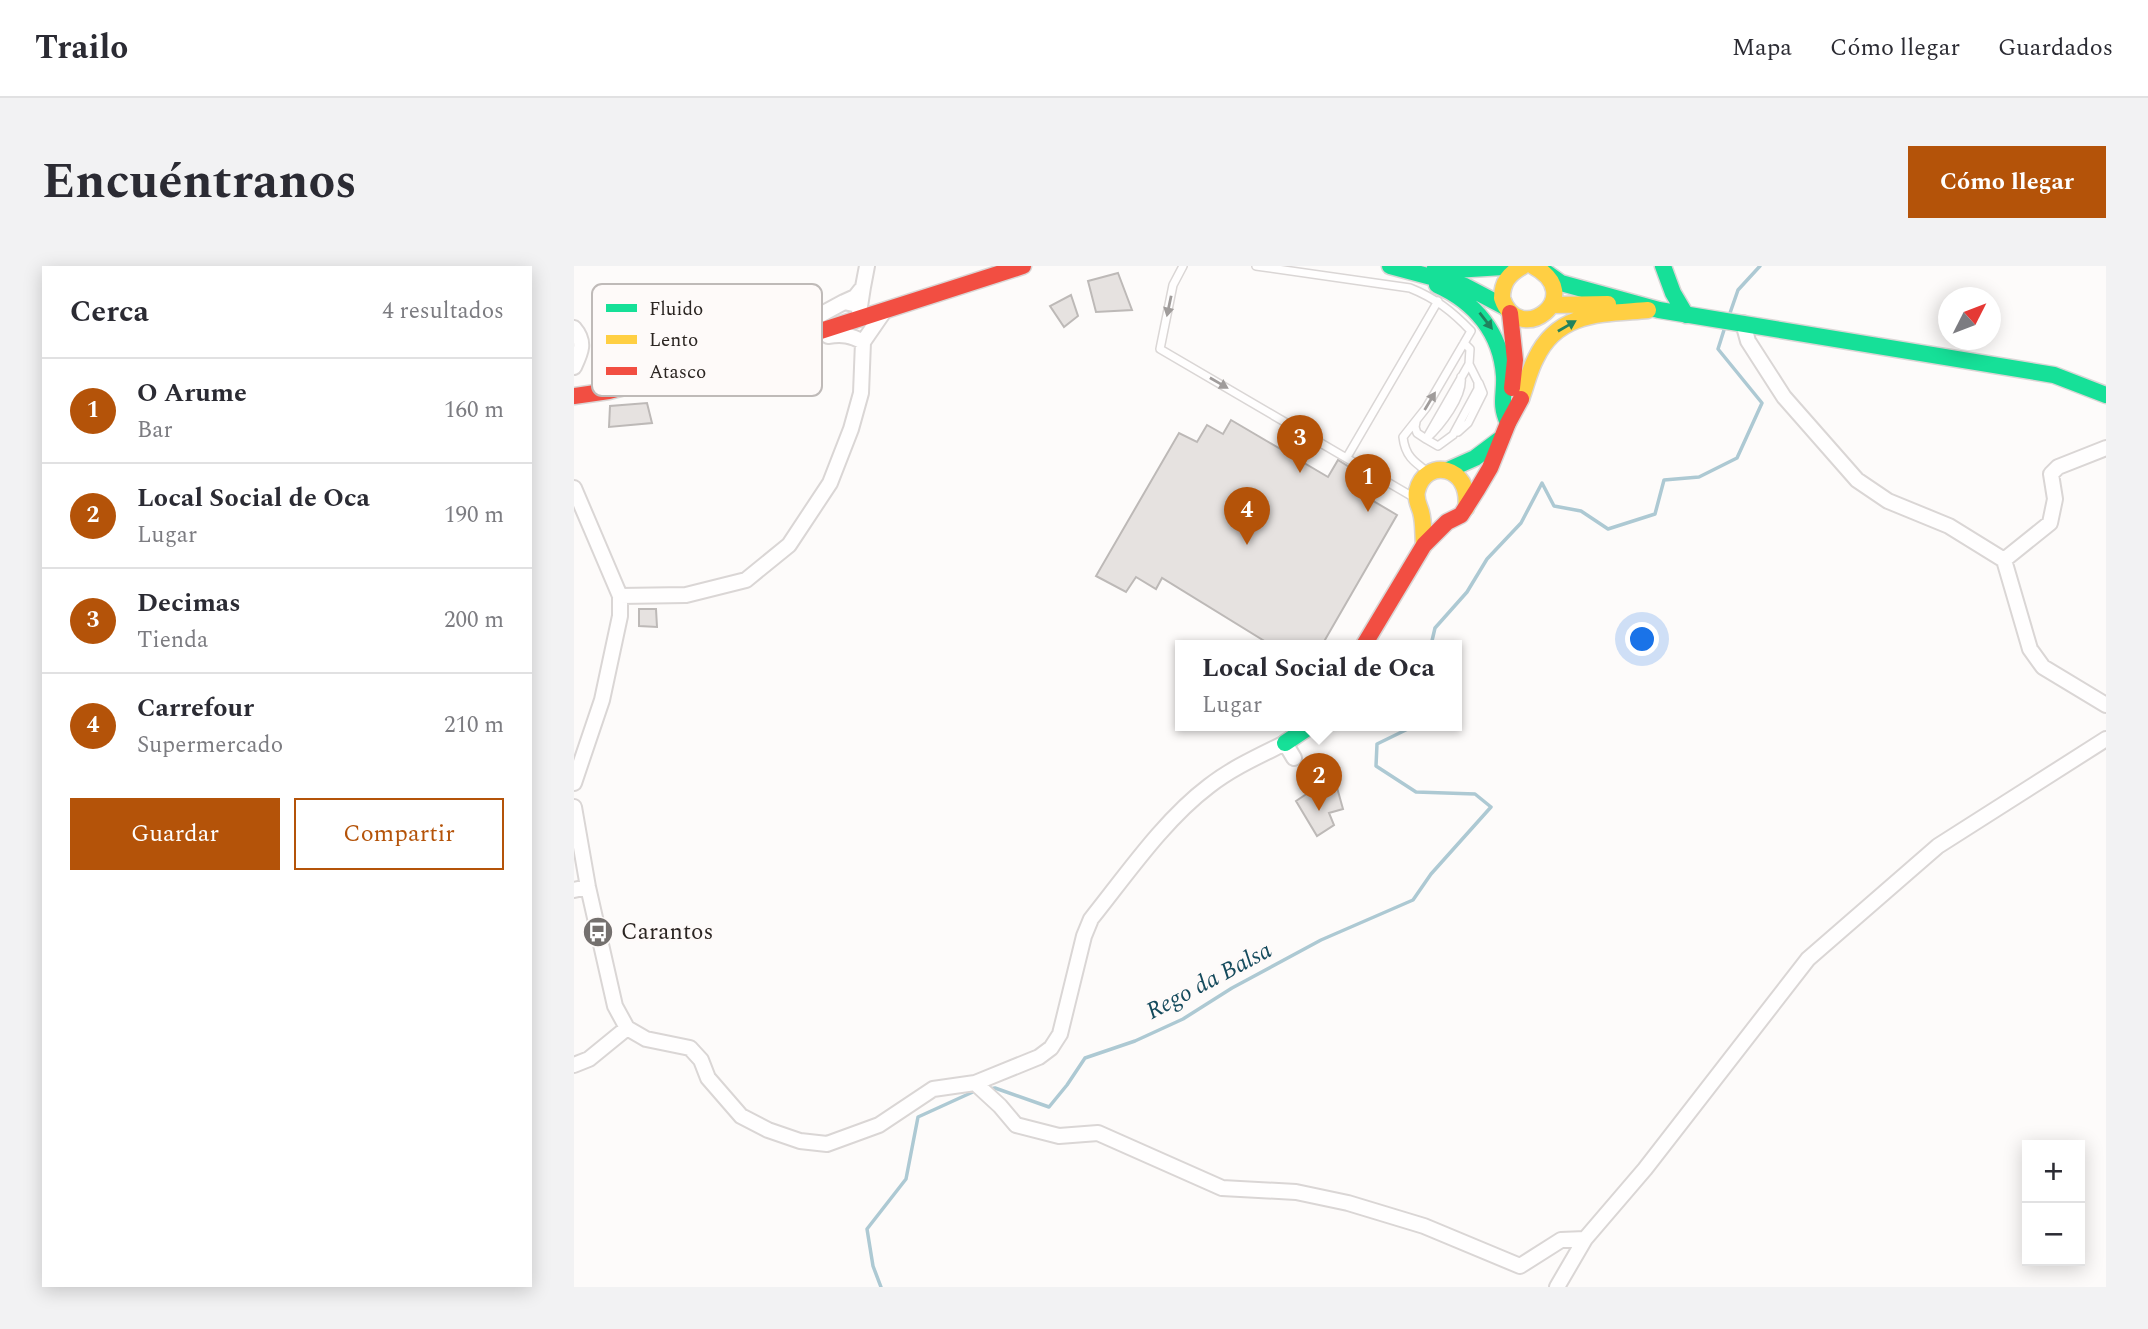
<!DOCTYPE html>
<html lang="es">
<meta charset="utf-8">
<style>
:root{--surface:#fff;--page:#f2f2f3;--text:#2b2b33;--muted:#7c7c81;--line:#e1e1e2;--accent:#b45309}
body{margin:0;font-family:Spectral,serif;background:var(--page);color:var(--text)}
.controls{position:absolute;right:21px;bottom:21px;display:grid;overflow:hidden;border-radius:0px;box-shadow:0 4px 18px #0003}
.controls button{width:63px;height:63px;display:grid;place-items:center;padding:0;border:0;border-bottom:2px solid var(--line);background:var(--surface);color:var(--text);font:35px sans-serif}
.compass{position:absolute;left:1364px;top:21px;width:63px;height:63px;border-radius:50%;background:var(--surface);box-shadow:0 4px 18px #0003;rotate:48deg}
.you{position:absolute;left:1069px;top:374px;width:24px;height:24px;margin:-18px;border:5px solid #fff;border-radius:50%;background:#1a73e8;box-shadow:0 0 0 10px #1a73e833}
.badge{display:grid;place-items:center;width:46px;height:46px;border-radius:50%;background:var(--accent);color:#fff;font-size:23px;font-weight:700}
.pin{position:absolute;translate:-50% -58px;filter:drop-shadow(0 2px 4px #0008)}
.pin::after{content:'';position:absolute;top:37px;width:24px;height:21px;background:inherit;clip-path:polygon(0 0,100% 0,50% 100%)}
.popup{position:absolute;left:601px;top:374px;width:287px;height:91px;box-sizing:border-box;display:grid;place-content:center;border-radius:0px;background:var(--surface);filter:drop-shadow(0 2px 5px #0005);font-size:23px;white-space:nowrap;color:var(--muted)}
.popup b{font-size:26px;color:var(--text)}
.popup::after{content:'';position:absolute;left:50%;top:100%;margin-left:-14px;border:14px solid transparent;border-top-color:var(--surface)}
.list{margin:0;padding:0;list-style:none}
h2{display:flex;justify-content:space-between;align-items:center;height:91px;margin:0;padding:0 28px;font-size:30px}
h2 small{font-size:23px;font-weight:400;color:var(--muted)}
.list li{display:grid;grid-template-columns:46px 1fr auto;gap:21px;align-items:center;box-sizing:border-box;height:105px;padding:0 28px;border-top:2px solid var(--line)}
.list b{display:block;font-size:26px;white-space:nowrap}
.list p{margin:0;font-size:23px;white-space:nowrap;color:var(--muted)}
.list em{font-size:23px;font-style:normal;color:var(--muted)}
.actions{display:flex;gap:14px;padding:21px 28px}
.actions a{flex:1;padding:16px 0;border:2px solid var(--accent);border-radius:0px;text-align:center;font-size:24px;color:var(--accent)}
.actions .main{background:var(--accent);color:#fff}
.map{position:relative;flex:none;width:1532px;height:1021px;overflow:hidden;border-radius:0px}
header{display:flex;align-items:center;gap:42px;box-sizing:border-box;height:98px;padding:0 35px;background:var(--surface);border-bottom:2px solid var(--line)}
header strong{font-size:33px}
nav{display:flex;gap:38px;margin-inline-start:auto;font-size:24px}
.intro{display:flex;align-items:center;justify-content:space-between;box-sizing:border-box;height:168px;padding:0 42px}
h1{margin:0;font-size:49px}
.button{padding:18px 32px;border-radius:0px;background:var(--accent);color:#fff;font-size:24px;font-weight:700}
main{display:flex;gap:42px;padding:0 42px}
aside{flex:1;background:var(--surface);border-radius:0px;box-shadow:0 4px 18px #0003}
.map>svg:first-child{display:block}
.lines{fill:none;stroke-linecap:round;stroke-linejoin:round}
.stream{stroke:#adc9d3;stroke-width:3.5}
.building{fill:#e6e2e0;stroke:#bdb9b7;stroke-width:2}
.lane-casing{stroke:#dad6d5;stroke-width:10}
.street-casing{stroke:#dad6d5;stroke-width:18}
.fast-casing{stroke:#dad6d5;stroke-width:19}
.slow-casing{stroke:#dad6d5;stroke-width:19}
.jam-casing{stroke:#dad6d5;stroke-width:19}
.lane{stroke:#fffefe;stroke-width:7}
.street{stroke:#fffefe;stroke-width:14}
.fast{stroke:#16e098;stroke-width:16}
.slow{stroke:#ffcf43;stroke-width:16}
.jam{stroke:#f24e42;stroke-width:16}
.oneway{fill:#a09c9b}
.oneway2{fill:#20825d}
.labels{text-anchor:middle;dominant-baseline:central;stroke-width:5;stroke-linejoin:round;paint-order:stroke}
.poi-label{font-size:23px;fill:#2b2522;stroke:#fefaf9;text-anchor:start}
.water-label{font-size:24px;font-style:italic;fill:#144a5c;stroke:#fefaf9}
.key{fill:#fefaf9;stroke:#bfbab8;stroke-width:2}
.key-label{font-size:19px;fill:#2b2522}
</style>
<header>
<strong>Trailo</strong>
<nav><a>Mapa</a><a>Cómo llegar</a><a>Guardados</a></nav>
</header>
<div class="intro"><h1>Encuéntranos</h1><a class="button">Cómo llegar</a></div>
<main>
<aside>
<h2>Cerca<small>4 resultados</small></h2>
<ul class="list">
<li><span class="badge">1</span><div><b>O Arume</b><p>Bar</p></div><em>160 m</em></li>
<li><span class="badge">2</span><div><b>Local Social de Oca</b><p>Lugar</p></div><em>190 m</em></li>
<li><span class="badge">3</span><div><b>Decimas</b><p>Tienda</p></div><em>200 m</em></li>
<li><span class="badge">4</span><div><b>Carrefour</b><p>Supermercado</p></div><em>210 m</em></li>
</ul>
<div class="actions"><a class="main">Guardar</a><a>Compartir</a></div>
</aside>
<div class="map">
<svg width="1532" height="1021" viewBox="0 0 1532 1021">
<rect width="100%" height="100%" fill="#fdfbfa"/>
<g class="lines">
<!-- stream -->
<path class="stream" d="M1156,47l8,-23 22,-24
M857,379l4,-17 32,-36 20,-33 34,-36 21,-40 12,23 27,5 27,18 47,-15 9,-34 35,-3 38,-19 25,-55 -44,-54 6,-19
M416,823l5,-1 54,19 18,-22 18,-27 50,-17 48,-22 49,-31 89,-48 92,-40 18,-26 60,-67 -16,-13 -59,-2 -40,-26 1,-22 39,-19
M307,1021l-8,-21 -6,-37 39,-50 12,-62 57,-26"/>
</g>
<!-- building -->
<path class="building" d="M544,7l14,37 -36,2 -8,-31z
M497,29l7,21 -14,11 -14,-21z
M73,137l5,20 -43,4 1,-21z
M657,154l97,57 10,-17 19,12 -9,14 49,29 -75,130h-51l-109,-67 -6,11 -20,-12 -10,15 -30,-16 83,-143 18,9 10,-17 16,9z
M65,343h17l1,18 -18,-1z
M762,518l7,25 -14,4 5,12 -17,11 -21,-35 18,-12z"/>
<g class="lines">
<!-- lane casing -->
<g class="lane-casing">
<path id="lane" d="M609,0l-10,19 -13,64 253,148
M682,0l154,22c25,10 42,23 61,43l-45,77 -23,29c2,19 11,25 26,36
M887,111c3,19 -21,49 -35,62l12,7 15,-11 25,-46v-7l-9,-18
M842,156l-1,5 2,6 9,6 43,-75 1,-15 -6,-6
M884,166l10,-9 15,-30 -4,-10
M773,191l91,-156"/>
</g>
<!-- street casing -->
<g class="street-casing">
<path id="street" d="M289,21l4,-21
M270,36l11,-5 8,-10 -4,26
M1169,57l5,18 36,56 73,83 31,21 61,25 55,34 26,89 13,18 63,38
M0,62c12,14 7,24 0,39
M211,68l59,-32 14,3
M254,70c14,-2 23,-1 35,6
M0,222l46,108v20l-18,84 -28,83
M1430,294l46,-37 5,-24 -4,-25 7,-7 48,-19
M46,330l66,-1 60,-15 43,-35 41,-62 21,-54 10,-36 2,-51 20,-29
M0,541l14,80 27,119 12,22 19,11 44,9 11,12 7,18 33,38 27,14 32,11 27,3 52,-19 54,-36 42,-6 25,23 16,19 43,11 39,-3 124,55 74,4 52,11 76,23 96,40 41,-26 24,-1 -28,48
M0,624l14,-3
M0,799l15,-6 38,-31
M401,817l64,-26 12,-9 9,-14 24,-98 7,-17c36,-45 73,-99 118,-133 23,-18 50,-30 76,-43l9,15
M1011,973l60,-70 163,-210 130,-113 168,-107"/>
</g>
<!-- fast casing -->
<g class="fast-casing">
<path id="fast" d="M816,0l75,20 40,21
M1089,0l10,27 13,22
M861,2l20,2 64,-4
M973,7l14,10 98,27 395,65 52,20
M863,19c38,17 64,48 67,91 1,19 -5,27 4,47
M874,204l27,-12 24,-18
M711,477l27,-18"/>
</g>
<!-- slow casing -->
<g class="slow-casing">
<path id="slow" d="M949,0c-14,8 -21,16 -21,32 17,51 87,-2 31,-32
M978,39l56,-1
M947,133c5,-13 8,-28 15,-41 22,-47 67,-44 112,-48
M850,279c-1,-11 0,-22 -3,-33 -2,-7 -6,-13 -4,-21 8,-34 55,-26 49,17"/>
</g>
<!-- jam casing -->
<g class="jam-casing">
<path id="jam" d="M936,47l5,47 -3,28
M0,130l35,-5 121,-31 293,-94
M790,379l60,-100 23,-23 14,-7 16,-25 13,-22 18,-45 13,-24"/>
</g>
<!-- lane -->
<use href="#lane" class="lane"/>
<!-- street -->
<use href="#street" class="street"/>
<!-- fast -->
<use href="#fast" class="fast"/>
<!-- slow -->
<use href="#slow" class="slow"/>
<!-- jam -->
<use href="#jam" class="jam"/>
</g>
<!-- one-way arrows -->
<defs><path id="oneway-solid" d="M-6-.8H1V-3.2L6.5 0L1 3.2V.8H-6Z" transform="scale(1.75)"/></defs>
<g class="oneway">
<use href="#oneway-solid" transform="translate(595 40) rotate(102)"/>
<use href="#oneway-solid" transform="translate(645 117) rotate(30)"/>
<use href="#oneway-solid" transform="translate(856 135) rotate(-59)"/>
</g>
<g class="oneway2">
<use href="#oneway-solid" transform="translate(912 55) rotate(52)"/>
<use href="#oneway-solid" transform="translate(993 60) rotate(-30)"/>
</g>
<!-- icons -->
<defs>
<g id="bus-disc" transform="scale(1.575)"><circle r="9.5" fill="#74706e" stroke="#fefaf9"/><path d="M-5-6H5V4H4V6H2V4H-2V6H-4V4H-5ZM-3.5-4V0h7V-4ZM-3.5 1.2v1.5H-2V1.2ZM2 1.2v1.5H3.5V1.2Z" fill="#fff"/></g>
</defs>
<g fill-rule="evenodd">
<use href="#bus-disc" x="24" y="666"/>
</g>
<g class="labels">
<!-- poi labels -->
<g class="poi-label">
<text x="47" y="666">Carantos</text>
</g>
<!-- water labels -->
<g class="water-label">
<text transform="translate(635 715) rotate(-28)">Rego da Balsa</text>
</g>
</g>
<!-- legend -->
<rect x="18" y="18" width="230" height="112" rx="10" class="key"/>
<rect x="32" y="38" width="31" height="8" fill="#16e098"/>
<rect x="32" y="69" width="31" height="9" fill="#ffcf43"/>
<rect x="32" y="101" width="31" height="8" fill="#f24e42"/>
<g class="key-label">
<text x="75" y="49">Fluido</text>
<text x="75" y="80">Lento</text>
<text x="75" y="112">Atasco</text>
</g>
</svg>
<div class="controls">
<button>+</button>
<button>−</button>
</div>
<svg class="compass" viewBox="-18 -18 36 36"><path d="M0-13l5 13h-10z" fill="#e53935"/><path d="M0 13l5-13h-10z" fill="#7c7c81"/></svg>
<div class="you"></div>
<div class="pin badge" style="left:794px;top:246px">1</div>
<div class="pin badge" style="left:745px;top:545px">2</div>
<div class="popup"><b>Local Social de Oca</b>Lugar</div>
<div class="pin badge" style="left:726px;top:207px">3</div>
<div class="pin badge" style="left:673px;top:279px">4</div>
</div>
</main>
